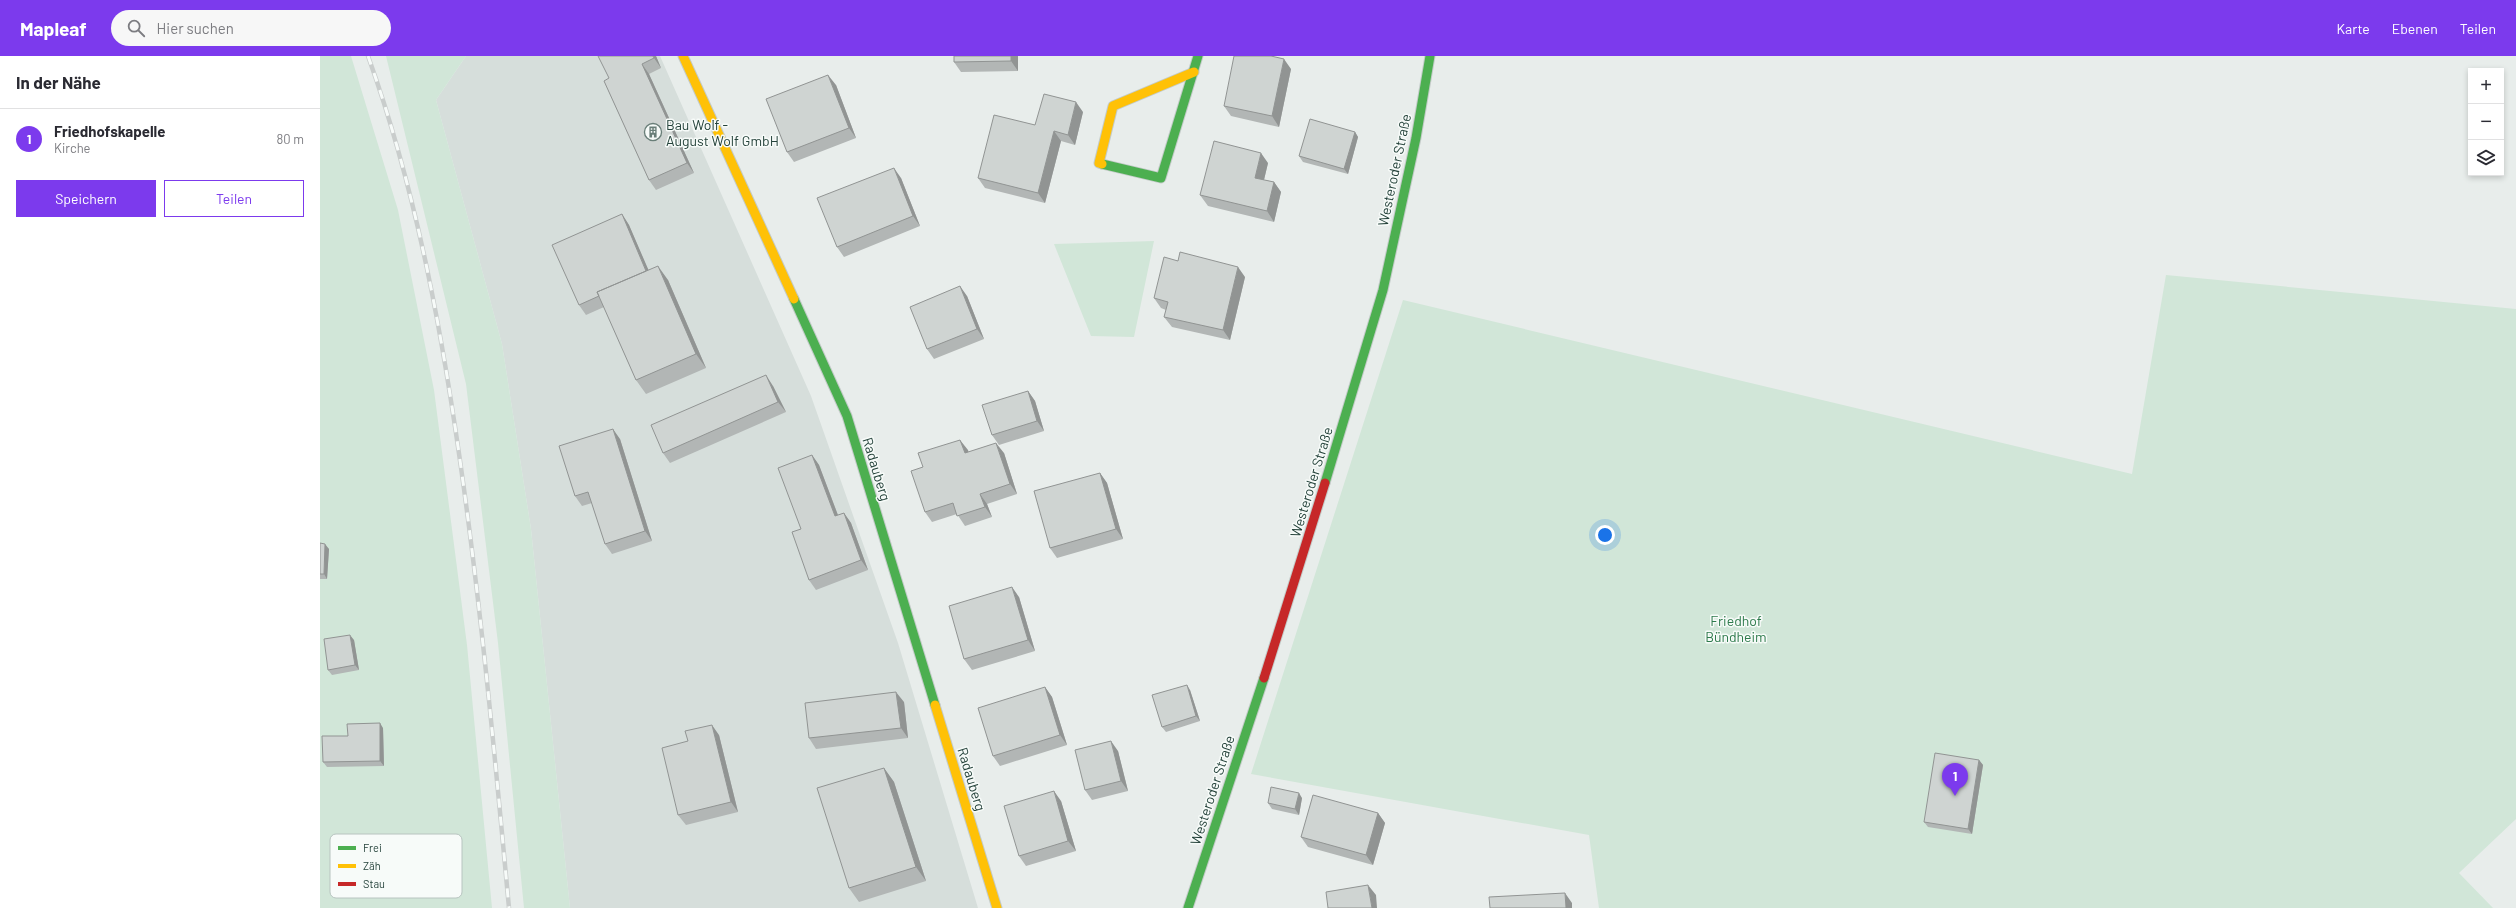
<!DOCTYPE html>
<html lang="de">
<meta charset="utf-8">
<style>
:root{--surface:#fff;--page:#f7f7f7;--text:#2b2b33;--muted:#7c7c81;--line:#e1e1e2;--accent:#7c3aed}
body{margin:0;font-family:Barlow,sans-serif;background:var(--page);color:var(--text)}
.controls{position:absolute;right:12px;top:12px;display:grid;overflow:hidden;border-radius:0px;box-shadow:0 2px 6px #0003}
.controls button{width:36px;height:36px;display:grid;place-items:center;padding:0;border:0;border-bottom:1px solid var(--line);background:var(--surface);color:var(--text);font:20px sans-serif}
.you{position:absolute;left:1285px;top:479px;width:14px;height:14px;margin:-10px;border:3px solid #fff;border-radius:50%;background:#1a73e8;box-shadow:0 0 0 6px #1a73e833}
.badge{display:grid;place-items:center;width:26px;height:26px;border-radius:50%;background:var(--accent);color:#fff;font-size:13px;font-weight:700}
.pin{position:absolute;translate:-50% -33px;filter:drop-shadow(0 1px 2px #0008)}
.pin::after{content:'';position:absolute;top:21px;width:14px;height:12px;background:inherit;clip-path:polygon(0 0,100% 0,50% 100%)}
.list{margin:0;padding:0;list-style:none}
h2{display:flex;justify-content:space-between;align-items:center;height:52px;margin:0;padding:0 16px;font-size:17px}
h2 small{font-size:13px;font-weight:400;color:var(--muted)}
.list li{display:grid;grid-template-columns:26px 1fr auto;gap:12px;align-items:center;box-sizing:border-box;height:60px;padding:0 16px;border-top:1px solid var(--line)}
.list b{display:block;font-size:15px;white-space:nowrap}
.list p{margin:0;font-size:13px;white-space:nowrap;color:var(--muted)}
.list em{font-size:13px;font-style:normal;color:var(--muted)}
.actions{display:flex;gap:8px;padding:12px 16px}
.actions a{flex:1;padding:9px 0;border:1px solid var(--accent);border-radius:0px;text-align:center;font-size:14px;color:var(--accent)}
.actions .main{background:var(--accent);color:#fff}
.icon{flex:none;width:22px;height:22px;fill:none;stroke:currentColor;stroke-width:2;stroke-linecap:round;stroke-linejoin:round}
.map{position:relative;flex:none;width:2196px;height:852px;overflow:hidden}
header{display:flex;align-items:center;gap:24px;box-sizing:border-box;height:56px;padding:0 20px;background:var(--accent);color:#fff}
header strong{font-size:19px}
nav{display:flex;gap:22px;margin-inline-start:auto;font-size:14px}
.search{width:280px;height:36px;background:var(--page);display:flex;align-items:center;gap:10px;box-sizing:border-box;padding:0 14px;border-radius:22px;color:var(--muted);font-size:15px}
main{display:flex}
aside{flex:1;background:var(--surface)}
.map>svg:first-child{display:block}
.built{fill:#d6dedb}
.green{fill:#d1e6d8}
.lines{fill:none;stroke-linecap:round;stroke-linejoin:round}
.fast-casing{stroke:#c3cbc8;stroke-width:11}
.slow-casing{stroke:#c3cbc8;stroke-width:11}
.jam-casing{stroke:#c3cbc8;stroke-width:11}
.fast{stroke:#4caf50;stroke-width:9}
.slow{stroke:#ffc107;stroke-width:9}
.jam{stroke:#c62828;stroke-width:9}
.rail-casing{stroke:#c9cdcc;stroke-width:4.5}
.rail{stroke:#f7fbf9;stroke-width:3;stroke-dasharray:9;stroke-linecap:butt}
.wall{fill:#b2b6b5}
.shaded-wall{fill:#919493}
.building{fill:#cfd4d2;stroke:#919493}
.labels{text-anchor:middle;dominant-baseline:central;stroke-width:3;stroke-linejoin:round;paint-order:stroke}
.poi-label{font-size:14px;fill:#24423a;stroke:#f7fbf9;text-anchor:start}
.street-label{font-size:14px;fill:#24423a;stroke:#f7fbf9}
.park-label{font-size:14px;fill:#2d7a4b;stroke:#f7fbf9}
.key{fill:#f7fbf9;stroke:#b8c4c0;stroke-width:1}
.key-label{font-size:11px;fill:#24423a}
</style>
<header>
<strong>Mapleaf</strong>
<div class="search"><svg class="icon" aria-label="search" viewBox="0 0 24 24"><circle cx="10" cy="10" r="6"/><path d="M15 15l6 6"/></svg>Hier suchen</div>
<nav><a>Karte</a><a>Ebenen</a><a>Teilen</a></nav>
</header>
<main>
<aside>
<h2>In der Nähe<small></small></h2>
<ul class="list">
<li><span class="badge">1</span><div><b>Friedhofskapelle</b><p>Kirche</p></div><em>80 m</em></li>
</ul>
<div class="actions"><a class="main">Speichern</a><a>Teilen</a></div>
</aside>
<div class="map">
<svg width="2196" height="852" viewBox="0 0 2196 852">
<rect width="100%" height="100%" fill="#e8edeb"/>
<!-- built -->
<path class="built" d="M146,0h194l151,340 87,247 80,265h-408l-39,-379 -29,-185 -66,-244z"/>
<!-- green -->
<path class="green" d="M0,0h31l47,154 36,180 33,255 25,263h-172z
M66,0h80l-30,44 66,244 29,185 39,379h-46l-26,-265 -32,-259z
M834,185l-20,96 -43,-1 -37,-92z
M1846,219l350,34v510l-57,54 34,35h-894l-10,-73 -338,-61 152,-474 729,174z"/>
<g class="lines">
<!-- fast casing -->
<g class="fast-casing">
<path id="fast" d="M782,108l59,14 37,-122
M474,243l53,117 88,289
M1005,427l58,-193 33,-152 14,-82
M868,852l76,-230"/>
</g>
<!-- slow casing -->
<g class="slow-casing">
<path id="slow" d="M363,0l111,243
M782,108l-3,-1 14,-57 81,-34
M615,649l62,203"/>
</g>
<!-- jam casing -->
<g class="jam-casing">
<path id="jam" d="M944,622l61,-195"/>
</g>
<!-- fast -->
<use href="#fast" class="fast"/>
<!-- slow -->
<use href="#slow" class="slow"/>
<!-- jam -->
<use href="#jam" class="jam"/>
<!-- rail casing -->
<g class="rail-casing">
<path id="rail" d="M48,0c50,139 76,287 96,433 19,139 32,279 45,419"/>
</g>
<!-- rail -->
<use href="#rail" class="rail"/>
</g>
<!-- wall -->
<path class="wall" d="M336,0l5,12 -12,6 45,99 -38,17 -7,-10 -45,-99z
M698,0v15l-57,1 -7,-10z
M971,13l-12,58 -48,-11 -7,-10z
M516,29l20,53 -62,24 -7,-10z
M763,56l-8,33 -14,-4 -16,62 -60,-15 -7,-10 57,-53z
M1035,76l3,5 -10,37 -45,-12 -4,-6z
M948,107l-4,17 10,2 7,10 -7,30 -66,-16 -8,-11z
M581,122l19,48 -76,31 -7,-10z
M302,158l7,11 19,45 20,10 38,88 -60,26 -10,-14 -32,-73 -18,8 -7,-10z
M925,221l-15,63 -58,-13 -8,-10 2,-7 -5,-2 -7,-10z
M647,240l17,43 -50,20 -7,-10z
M453,330l13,26 -116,51 -7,-10z
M708,335l7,10 9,30 -45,14 -7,-10z
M300,383l32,102 -40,13 -7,-10 -13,-41 -10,3 -7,-10z
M640,384l8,12 36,1 13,41 -30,10 5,13 -27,9 -8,-12 -25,8 -7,-10 -2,-45z
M492,399l7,10 19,50 6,-2 7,10 17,47 -52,20 -7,-10 -8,-51z
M780,417l7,10 16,56 -66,19 -7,-10z
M0,487l9,6 -2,30h-7z
M699,541l16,54 -63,19 -8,-11z
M34,584l5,30 -27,5 -4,-5z
M725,631l7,10 15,48 -67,21 -7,-10z
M870,634l10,31 -34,11 -4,-5z
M584,646l4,36 -92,11 -7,-11z
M63,672l1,38 -57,1 -4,-5 25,-26z
M399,679l19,77 -52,13 -8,-10z
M798,695l10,40 -36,9 -7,-10z
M1659,704l4,5 -11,69 -44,-7 -4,-5z
M564,712l10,14 32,99 -67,21 -10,-14z
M982,742l-3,17 -27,-6 -4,-6z
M741,745l15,50 -50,15 -7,-10z
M1058,757l7,10 -12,42 -65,-18 -7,-10z"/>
<!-- shaded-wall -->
<path class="shaded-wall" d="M333,0h3l5,12 -7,-10z
M691,0h7v15l-7,-10z
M964,3l7,10 -12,58 -7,-11z
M322,8l7,10 45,99 -7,-10z
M508,19l8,10 20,53 -7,-10z
M756,46l7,10 -8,33 -7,-10z
M734,75l7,10 -16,62 -7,-10z
M1035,76l3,5 -10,37 -4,-5z
M941,97l7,10 -6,25 -7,-10z
M574,112l7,10 19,48 -7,-10z
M954,126l7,10 -7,30 -7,-11z
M302,158l7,11 26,60 -7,-10z
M338,210l10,14 38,88 -10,-14z
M918,211l7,10 -15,63 -7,-10z
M640,230l7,10 17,43 -7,-10z
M446,319l7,11 13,26 -8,-10z
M708,335l7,10 9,30 -7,-10z
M293,373l7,10 32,102 -7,-10z
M640,384l8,10 4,13 -7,-10z
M676,387l8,10 13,41 -7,-10z
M492,399l7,10 23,61 -7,-10z
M780,417l7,10 16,56 -7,-10z
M660,438l7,10 5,13 -7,-10z
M524,457l7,10 17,47 -7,-10z
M5,488l4,5 -2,30 -3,-5z
M692,531l7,10 16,54 -7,-11z
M30,579l4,5 5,30 -4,-5z
M867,629l3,5 10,31 -4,-5z
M725,631l7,10 15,48 -7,-10z
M576,636l8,10 4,36 -7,-10z
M60,667l3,5 1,38 -4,-5z
M392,669l7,10 19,77 -7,-10z
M791,685l7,10 10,40 -7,-10z
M1659,704l4,5 -11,69 -4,-5z
M564,712l10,14 32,99 -10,-14z
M734,735l7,10 15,50 -8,-10z
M979,737l3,5 -3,17 -4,-6z
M1058,757l7,10 -12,42 -7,-10z
M1048,829l8,10 1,13h-5z
M1245,837l7,10v5h-6z"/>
<!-- building -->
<path class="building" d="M278,0h55l1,2 -12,6 45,99 -38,17 -45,-99 5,-3z
M634,0h57v5l-57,1z
M914,0h37l13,3 -12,57 -48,-10z
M508,19l21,53 -62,24 -21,-53z
M724,38l32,8 -8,33 -14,-4 -16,62 -60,-15 16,-63 41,10z
M990,63l45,13 -11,37 -45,-13z
M894,85l47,12 -6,25 19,4 -7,29 -67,-16z
M574,112l19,48 -76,31 -20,-49z
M302,158l24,57 -49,21 2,4 -20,9 -27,-60z
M860,196l58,15 -15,63 -59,-13 4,-15 -14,-4 10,-41 14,4z
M338,210l38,88 -60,26 -39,-88z
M640,230l17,43 -50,20 -17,-42z
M446,319l12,27 -115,51 -12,-28z
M708,335l9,30 -45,14 -10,-30z
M293,373l32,102 -40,13 -17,-52 -13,4 -16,-50z
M640,384l5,13 31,-10 14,41 -30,10 5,13 -28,9 -4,-13 -28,9 -14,-41 12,-4 -5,-14z
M492,399l23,61 9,-3 17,47 -52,20 -17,-48 9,-3 -23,-61z
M780,417l16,56 -66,19 -16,-57z
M0,487l5,1 -1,30h-4z
M692,531l16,53 -64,19 -15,-53z
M30,579l5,30 -27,5 -4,-31z
M867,629l9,31 -34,11 -10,-32z
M725,631l15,48 -67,21 -15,-48z
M576,636l5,36 -92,10 -4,-35z
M60,667v38l-57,1 -1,-26h26l-1,-12z
M392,669l19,77 -53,13 -16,-67 26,-7 -3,-10z
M791,685l10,40 -36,9 -10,-40z
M1615,697l44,7 -11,69 -44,-7z
M564,712l32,99 -67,21 -32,-100z
M951,731l28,6 -4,16 -27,-6z
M734,735l14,50 -49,15 -15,-50z
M993,739l65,18 -12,42 -65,-18z
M1048,829l4,23h-44l-2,-16z
M1245,837l1,15h-76l-1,-11z"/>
<!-- icons -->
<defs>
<g id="building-ring" transform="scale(0.9)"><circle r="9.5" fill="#f7fbf9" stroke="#697e78" stroke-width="1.5"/><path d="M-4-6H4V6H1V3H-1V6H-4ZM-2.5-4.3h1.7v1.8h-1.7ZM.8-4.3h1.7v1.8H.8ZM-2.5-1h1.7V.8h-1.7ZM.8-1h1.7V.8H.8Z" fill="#697e78"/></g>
</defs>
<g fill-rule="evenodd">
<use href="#building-ring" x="333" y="76"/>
</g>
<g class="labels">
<!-- poi labels -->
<g class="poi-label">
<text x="346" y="68">Bau Wolf -<tspan x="346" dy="16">August Wolf GmbH</tspan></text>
</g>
<!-- street labels -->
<g class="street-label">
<text transform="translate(1074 114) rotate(-78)">Westeroder Straße</text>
<text transform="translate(557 413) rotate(73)">Radauberg</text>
<text transform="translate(991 426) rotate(-73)">Westeroder Straße</text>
<text transform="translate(652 723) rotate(73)">Radauberg</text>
<text transform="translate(892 734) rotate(-72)">Westeroder Straße</text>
</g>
<!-- park labels -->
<g class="park-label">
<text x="1416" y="564">Friedhof<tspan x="1416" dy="16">Bündheim</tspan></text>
</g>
</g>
<!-- legend -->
<rect x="10" y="778" width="132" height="64" rx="6" class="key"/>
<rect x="18" y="790" width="18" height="4" fill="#4caf50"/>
<rect x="18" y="808" width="18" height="4" fill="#ffc107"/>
<rect x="18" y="826" width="18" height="4" fill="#c62828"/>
<g class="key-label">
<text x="43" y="796">Frei</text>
<text x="43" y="814">Zäh</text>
<text x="43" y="832">Stau</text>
</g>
</svg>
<div class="controls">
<button>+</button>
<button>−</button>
<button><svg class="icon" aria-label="layers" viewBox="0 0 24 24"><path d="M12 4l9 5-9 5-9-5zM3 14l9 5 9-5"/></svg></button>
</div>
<div class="you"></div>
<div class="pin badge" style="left:1635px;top:740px">1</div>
</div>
</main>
